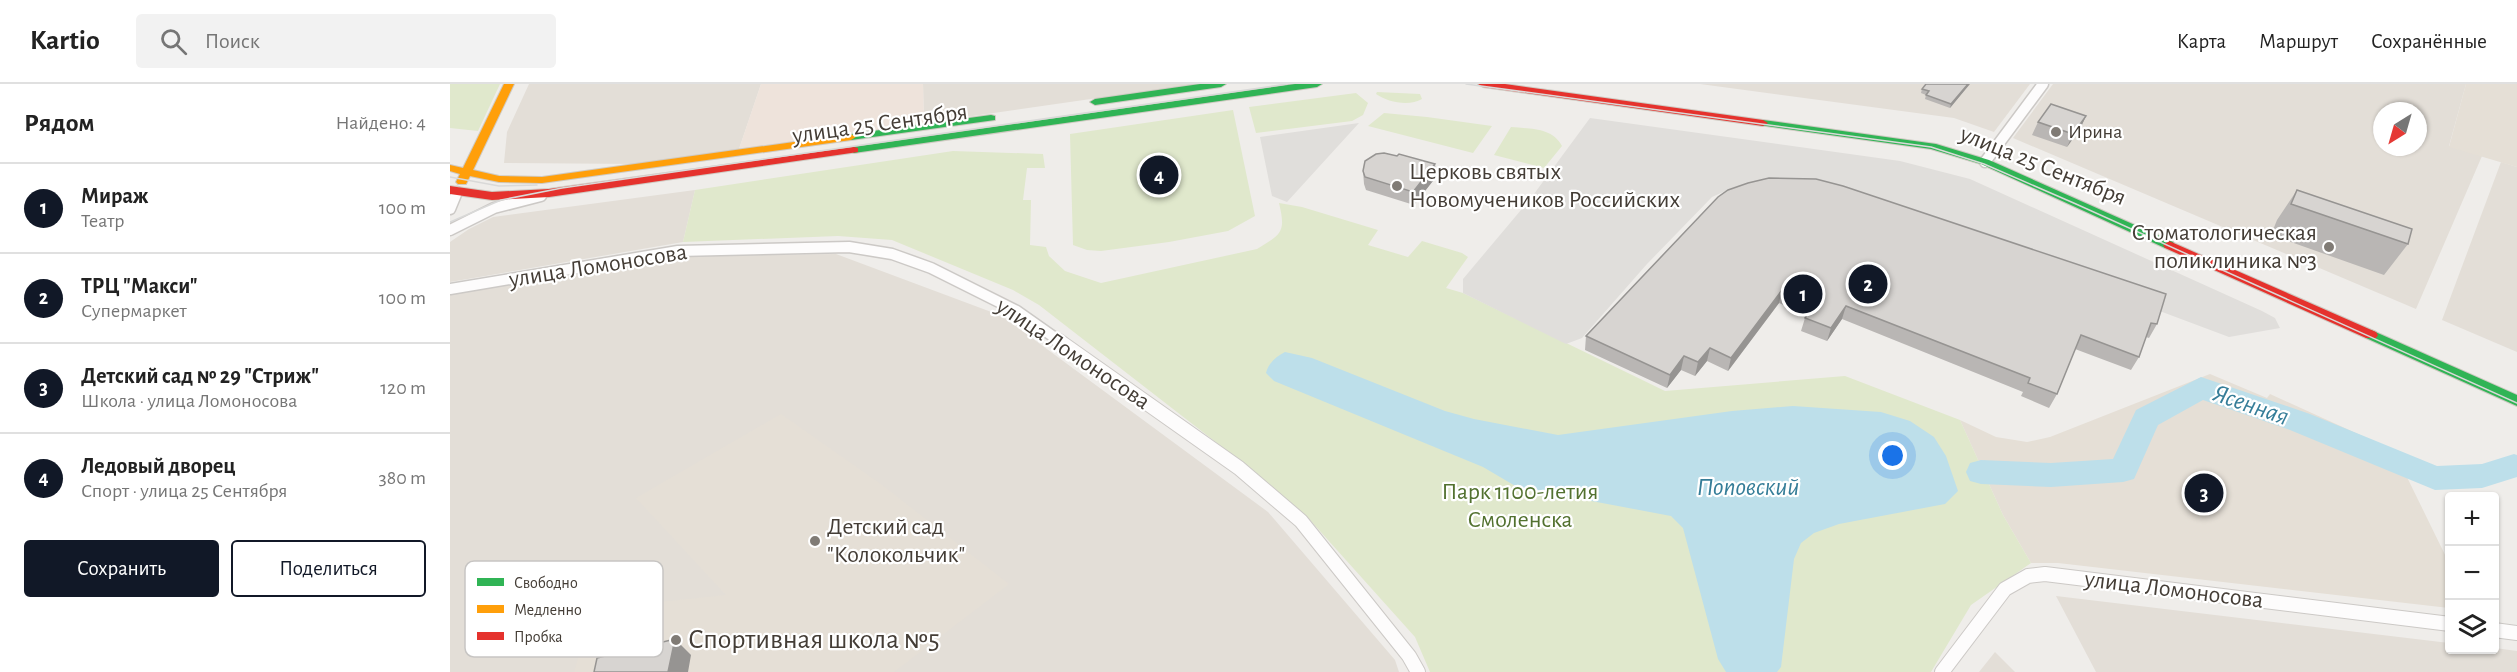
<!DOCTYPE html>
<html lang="ru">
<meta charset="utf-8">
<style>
:root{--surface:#fff;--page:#f2f2f2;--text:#222;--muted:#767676;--line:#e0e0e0;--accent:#111827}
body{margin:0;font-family:"Alegreya Sans",sans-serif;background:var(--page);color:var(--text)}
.controls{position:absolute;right:18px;bottom:18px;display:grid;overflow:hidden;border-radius:6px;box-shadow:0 2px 4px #0004}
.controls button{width:54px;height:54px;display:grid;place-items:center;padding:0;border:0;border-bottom:2px solid var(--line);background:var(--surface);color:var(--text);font:30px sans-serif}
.compass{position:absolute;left:1923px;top:18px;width:54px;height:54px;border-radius:50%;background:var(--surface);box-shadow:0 2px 4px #0004;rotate:217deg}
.you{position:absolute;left:1443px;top:372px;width:21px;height:21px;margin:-15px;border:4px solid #fff;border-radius:50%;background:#1a73e8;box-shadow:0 0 0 9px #1a73e833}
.badge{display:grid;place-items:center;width:39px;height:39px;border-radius:50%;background:var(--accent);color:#fff;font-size:20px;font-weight:700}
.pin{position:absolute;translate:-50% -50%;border:3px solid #fff;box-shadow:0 2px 6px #0006}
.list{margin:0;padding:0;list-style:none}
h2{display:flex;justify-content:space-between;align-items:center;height:78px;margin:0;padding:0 24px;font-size:26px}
h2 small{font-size:20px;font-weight:400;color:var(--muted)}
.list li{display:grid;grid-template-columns:39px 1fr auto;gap:18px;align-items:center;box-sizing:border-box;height:90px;padding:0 24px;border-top:2px solid var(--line)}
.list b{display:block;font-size:22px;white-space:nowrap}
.list p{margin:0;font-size:20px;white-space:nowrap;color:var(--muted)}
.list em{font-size:20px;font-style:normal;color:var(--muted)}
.actions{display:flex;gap:12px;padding:18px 24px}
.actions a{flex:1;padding:14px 0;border:2px solid var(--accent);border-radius:6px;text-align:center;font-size:21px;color:var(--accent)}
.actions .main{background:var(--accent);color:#fff}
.icon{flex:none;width:33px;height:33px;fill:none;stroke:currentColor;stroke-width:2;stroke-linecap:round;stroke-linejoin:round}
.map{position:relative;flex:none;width:2067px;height:588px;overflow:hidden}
header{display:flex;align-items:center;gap:36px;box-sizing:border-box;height:84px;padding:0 30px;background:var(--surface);border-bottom:2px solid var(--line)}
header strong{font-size:28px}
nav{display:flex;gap:33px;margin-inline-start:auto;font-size:21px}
.search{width:420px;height:54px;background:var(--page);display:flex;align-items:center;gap:15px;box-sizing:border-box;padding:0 21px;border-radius:6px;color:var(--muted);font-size:22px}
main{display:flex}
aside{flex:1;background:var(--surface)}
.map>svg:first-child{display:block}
.residential{fill:#e3ded7;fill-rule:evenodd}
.commercial{fill:#eee3db}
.education{fill:#e5dfd6}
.green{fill:#e0e8cc}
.parking{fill:#e0dedb}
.water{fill:#bddfea}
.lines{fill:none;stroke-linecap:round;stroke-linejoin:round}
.river{fill:#bddfea;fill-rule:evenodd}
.street-far1-casing{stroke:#ccc9c6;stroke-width:13}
.street-casing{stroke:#ccc9c6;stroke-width:16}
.fast-casing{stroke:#cfcac2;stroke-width:2}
.slow-casing{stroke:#cfcac2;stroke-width:2}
.jam-casing{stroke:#cfcac2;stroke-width:2}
.street-far1{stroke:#fdfcfc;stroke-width:10}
.street{stroke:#fdfcfc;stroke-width:14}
.fast{fill:#30b455;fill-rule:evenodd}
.slow{fill:#ff9f0a;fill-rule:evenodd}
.jam{fill:#e5322d;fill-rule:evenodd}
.tram{stroke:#d9d9d8;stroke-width:1.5}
.wall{fill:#b9b6b4}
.shaded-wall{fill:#969492}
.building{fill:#d7d4d1;stroke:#969492;stroke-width:1.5}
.poi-dot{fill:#807b75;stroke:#fff;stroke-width:2}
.labels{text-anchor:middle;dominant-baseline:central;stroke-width:4.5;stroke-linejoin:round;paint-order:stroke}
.far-poi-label{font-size:20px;fill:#443d36;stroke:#fff;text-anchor:start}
.street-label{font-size:24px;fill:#443d36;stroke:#fff}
.poi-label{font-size:24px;fill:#443d36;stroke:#fff;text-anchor:start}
.park-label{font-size:24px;fill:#52712f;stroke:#fff}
.water-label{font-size:26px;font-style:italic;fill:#357d98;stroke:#fff}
.near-poi-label{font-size:28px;fill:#443d36;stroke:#fff;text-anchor:start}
.key{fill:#fff;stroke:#c7c5c3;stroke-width:1.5}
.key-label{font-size:16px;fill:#443d36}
</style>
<header>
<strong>Kartio</strong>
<div class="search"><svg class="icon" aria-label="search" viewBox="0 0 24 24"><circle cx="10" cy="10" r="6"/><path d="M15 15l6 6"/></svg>Поиск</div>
<nav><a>Карта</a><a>Маршрут</a><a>Сохранённые</a></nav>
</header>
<main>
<aside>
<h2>Рядом<small>Найдено: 4</small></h2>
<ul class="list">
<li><span class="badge">1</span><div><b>Мираж</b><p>Театр</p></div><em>100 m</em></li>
<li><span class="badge">2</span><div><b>ТРЦ &quot;Макси&quot;</b><p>Супермаркет</p></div><em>100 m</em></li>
<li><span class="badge">3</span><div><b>Детский сад № 29 &quot;Стриж&quot;</b><p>Школа · улица Ломоносова</p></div><em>120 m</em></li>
<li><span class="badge">4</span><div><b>Ледовый дворец</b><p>Спорт · улица 25 Сентября</p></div><em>380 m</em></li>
</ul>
<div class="actions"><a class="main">Сохранить</a><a>Поделиться</a></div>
</aside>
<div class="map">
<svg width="2067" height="588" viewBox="0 0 2067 588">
<rect width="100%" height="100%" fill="#efedea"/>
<!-- residential -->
<path class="residential" d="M79,0h232l-22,65 -100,15 -135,-1 3,-31z
M473,0h272l-271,39z
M1250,0h330l-36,48 -40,-14z
M1603,0h413l-17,62 33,10 -66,153 -403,-171zM1932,27h36v36h-36z
M2051,78l16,5v185l-75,-32z
M245,106l-12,52 -233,40v-40l19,-13 24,-12z
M386,170l166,62 266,196 127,148 4,12h-949v-377l222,-39z
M1606,512l393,47 1,7 45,-2 22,3v21h-421z
M1545,568l20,20h-36z"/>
<!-- commercial -->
<path class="commercial" d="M311,0h162l1,39 -185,26z"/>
<!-- education -->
<path class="education" d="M2016,0h51v83l-68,-20z
M1760,290l57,24 3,-4 132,60 2,17 45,92v45l-391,-45h-27l-28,-48 -43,-95 36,17 31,5 23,-5z
M331,330l101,71 127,99 -115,88h-320l19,-63 133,-14 -90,-97z"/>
<!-- green -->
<path class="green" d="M0,0h50l-22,47 -28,-3z
M927,8l43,2 2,5c-13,8 -35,3 -46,-5z
M906,9l12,10 -5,12 -11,6 -96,12 -7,-26z
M783,26l22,106 -27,15 -59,11 -68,9 -14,-1 -14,-5 -3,-111z
M934,29l43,4 65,9 -19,27 -105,-27z
M1061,43c19,2 41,0 51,19l-18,22 -50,-13z
M503,67l90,3 2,14h-18l-4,32h8l-1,45 16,2 3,9 16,15 36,12 156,-34c25,-15 29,-17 22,-46l23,4 76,23 -10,15 40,12 14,-16 40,12 6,4 -22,31 17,5 202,98 180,-15 115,44 43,95 28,48 -60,42 -40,67h-501l-15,-35 -105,-117 -66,-56 -205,-159 -26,-15 -121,-50 -54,-4 -155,6 12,-52z"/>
<!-- parking -->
<path class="parking" d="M1140,34l310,43 70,18 292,132 13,7 5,10 -51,9 -72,-27 -400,-129 -25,7 -20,9 -65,67 -65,74 -16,6 -103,-51v-14l68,-81z
M909,39l-72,79 -15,-6 -12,-59z"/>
<!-- water -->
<path class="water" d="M835,268l27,6 133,53 29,8 84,16 174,-24 61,-5 88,6 29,9 24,16 12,19 12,35 -13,13 -106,20 -25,9 -13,10 -7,16 -13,108 -4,5h-51l-8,-13 -35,-131 -12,-12 -154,-29 -34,-20 -209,-86 -8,-8c3,-11 10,-16 19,-21z"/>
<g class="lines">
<!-- river -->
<path class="river" d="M1751,293l109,37 127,52 45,-2 32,-10 3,1v22l-35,11 -47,2 -145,-60 -87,-30 -45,25 -24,54 -11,3 -72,5 -70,-3 -11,-3 -4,-9 4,-9 11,-3 70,3 62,-4 23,-49z"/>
<!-- street-far1 casing -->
<g class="street-far1-casing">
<path id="street-far1" d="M1535,78l58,-78
M0,125l7,-17
M0,146l44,-22 47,-12
M0,205l228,-38 171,-4 43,7 39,14 86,43 44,31"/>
</g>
<!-- street casing -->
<g class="street-casing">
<path id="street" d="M609,257l180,127 62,53 108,135 9,16
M2044,546l23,3
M1492,588l63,-83 23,-13 17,-2 405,50"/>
</g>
<!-- fast casing -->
<g class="fast-casing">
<path id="fast" d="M750,0h26l-5,3 -126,18 -5,-3 5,-3z
M845,0h27l-5,3 -463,66 -5,-3 5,-3z
M541,31l4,1v4l-144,20 -5,-3 5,-3z
M1313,36l173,24 53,16 184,82 2,3 -2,3h-8l-184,-84 -50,-15 -172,-24 -1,-2z
M1921,246l146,65v11l-151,-68 -2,-3 2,-3z"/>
</g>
<!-- slow casing -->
<g class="slow-casing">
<path id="slow" d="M54,0h10l-41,86 26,6 43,1 309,-43 5,3 -5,3 -309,43 -43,-1 -29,-6 -4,8h-8l-2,-2 4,-8 -10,-3v-6l13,3z"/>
</g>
<!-- jam casing -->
<g class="jam-casing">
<path id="jam" d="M1028,0h27l258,36 5,3 -5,3 -280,-39z
M404,63l4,1v4l-309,45 -57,3 -42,-6v-8l42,6 57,-3z
M1719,157l207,91 2,3 -2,3h-10l-201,-90 -2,-3z"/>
</g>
<!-- street-far1 -->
<use href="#street-far1" class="street-far1"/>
<!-- street -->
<use href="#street" class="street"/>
<!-- fast -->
<use href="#fast" class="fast"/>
<!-- slow -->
<use href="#slow" class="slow"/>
<!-- jam -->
<use href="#jam" class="jam"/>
<!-- tram -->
<path class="tram" d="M1016,0l465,63 53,17 92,40 441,199
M0,93l49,9 38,-1
M0,138l51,-22 61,-12 725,-104"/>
</g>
<!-- wall -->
<path class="wall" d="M1519,0l-19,24 -25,-9 1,-4 -5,-2 1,-4z
M1636,32l-6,13 -13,18 -35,-12 6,-13z
M947,72l38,8 1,13 -22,28 -48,-15 -2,-6 -1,-13z
M1847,106l111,54 -24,31 -113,-40 6,-15z
M1268,113l439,127 -8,14 -3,-1 -7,20 -8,13 -56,-21 -18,45 -8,14 -28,-12 2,-4 -181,-73 -15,22 -26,-10 4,-13 2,-3 -28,-12 -51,68 -21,-10 -12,15 -14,-6 -14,18 -82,-38 1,-14z"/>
<!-- shaded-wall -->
<path class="shaded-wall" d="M1518,0h2l-20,24 1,-4z
M1636,32l-6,13 -13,18 6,-13z
M985,80l1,13 -22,28 -1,-13z
M1332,206l-3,13 -51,68 3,-13z
M1396,222l-4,13 -15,22 4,-13z
M1260,264l-3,13 -12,15 3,-14z
M1234,272l-3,14 -14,18 3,-13z
M225,555l16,16 -3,17h-20z"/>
<!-- building -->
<path class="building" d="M1476,0h42l-17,20 -25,-9 3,-4 -7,-2z
M1601,20l35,12 -13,18 -35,-12z
M934,69l13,3 2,-2 36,10 -22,28 -48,-15 -2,-6 2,-10 11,-7z
M1319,94l47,1 27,7 323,108 -9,30 -6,-1 -12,34 -58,-22 -24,59 -29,-11 2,-5 -184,-72 -15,22 -26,-10 10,-15 -33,-13 -51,68 -21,-10 -12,14 -14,-6 -14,19 -84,-39 132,-139 10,-7 20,-7z
M1847,106l115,39 -4,15 -117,-40z
M225,555l-7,33h-74l3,-14z"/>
<!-- markers -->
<g class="poi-dot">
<circle cx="1606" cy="48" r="6"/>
<circle cx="947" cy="102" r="6"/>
<circle cx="1879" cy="163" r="6"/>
<circle cx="365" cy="457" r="6"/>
<circle cx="226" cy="556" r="6"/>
</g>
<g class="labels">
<!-- far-poi labels -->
<g class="far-poi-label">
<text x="1618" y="48">Ирина</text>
</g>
<!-- street labels -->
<g class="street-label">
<text transform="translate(430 40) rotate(-8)">улица 25 Сентября</text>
<text transform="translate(1593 82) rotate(22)">улица 25 Сентября</text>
<text transform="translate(148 182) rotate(-9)">улица Ломоносова</text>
<text transform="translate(623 270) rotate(34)">улица Ломоносова</text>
<text transform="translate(1724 506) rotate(7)">улица Ломоносова</text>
</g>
<!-- poi labels -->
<g class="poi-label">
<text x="959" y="88">Церковь святых<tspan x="959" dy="28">Новомучеников Российских</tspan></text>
<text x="1867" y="149" text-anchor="end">Стоматологическая<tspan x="1867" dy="28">поликлиника №3</tspan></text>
<text x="377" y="443">Детский сад<tspan x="377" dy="28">"Колокольчик"</tspan></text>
</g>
<!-- park labels -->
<g class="park-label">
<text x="1070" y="408">Парк 1100-летия<tspan x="1070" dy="28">Смоленска</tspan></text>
</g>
<!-- water labels -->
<g class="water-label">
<text transform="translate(1801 321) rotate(19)">Ясенная</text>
<text x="1298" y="403">Поповский</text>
</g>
<!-- near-poi labels -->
<g class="near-poi-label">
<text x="238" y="556">Спортивная школа №5</text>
</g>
</g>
<!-- legend -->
<rect x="15" y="477" width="198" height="96" rx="9" class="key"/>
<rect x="27" y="494" width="27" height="8" fill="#30b455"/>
<rect x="27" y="521" width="27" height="8" fill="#ff9f0a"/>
<rect x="27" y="548" width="27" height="8" fill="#e5322d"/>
<g class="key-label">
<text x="64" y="504">Свободно</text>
<text x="64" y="531">Медленно</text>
<text x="64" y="558">Пробка</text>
</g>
</svg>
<div class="controls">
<button>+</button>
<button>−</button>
<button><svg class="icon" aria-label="layers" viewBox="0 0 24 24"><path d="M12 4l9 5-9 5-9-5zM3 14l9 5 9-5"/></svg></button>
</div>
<svg class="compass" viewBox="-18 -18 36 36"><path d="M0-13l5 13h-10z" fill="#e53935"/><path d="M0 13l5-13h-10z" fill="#767676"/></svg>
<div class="you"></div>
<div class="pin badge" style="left:1353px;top:210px">1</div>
<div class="pin badge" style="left:1418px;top:200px">2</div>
<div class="pin badge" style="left:1754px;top:409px">3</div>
<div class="pin badge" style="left:709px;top:91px">4</div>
</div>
</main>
